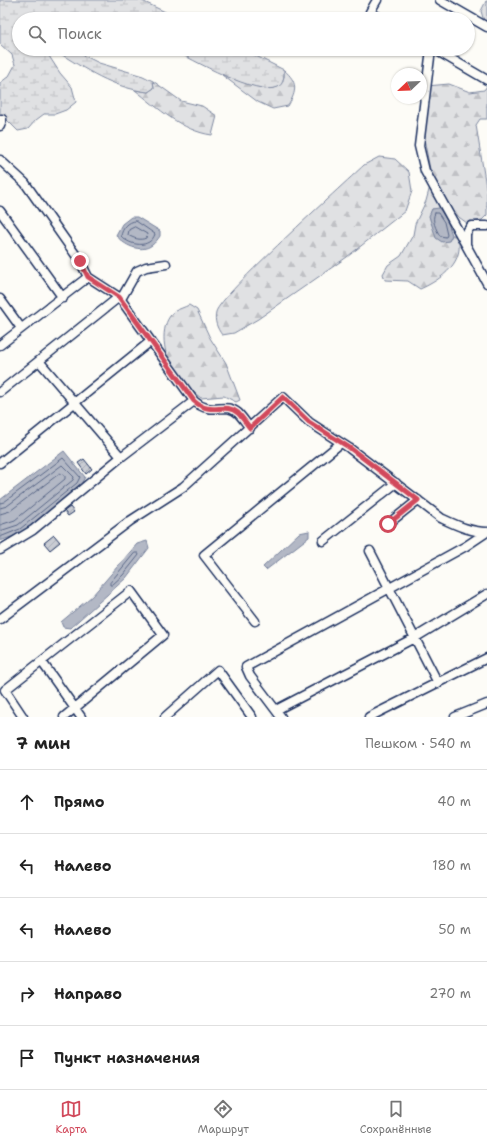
<!DOCTYPE html>
<html lang="ru">
<meta charset="utf-8">
<style>
:root{--surface:#fff;--page:#f2f2f2;--text:#222;--muted:#767676;--line:#e0e0e0;--accent:#d1495b}
body{margin:0;font-family:"Shantell Sans",sans-serif;background:var(--page);color:var(--text)}
.compass{position:absolute;left:391px;top:68px;width:36px;height:36px;border-radius:50%;background:var(--surface);box-shadow:0 1px 3px #0004;rotate:247deg}
.stop{position:absolute;width:12px;height:12px;margin:-9px;border:3px solid #d1495b;border-radius:50%;background:#fff}
.stop.end{background:#d1495b;border-color:#fff;box-shadow:0 1px 4px #0008}
.list{margin:0;padding:0;list-style:none}
h2{display:flex;justify-content:space-between;align-items:center;height:52px;margin:0;padding:0 16px;font-size:17px}
h2 small{font-size:13px;font-weight:400;color:var(--muted)}
.list li{display:grid;grid-template-columns:26px 1fr auto;gap:12px;align-items:center;box-sizing:border-box;height:64px;padding:0 16px;border-top:1px solid var(--line)}
.list b{display:block;font-size:15px;white-space:nowrap}
.list em{font-size:13px;font-style:normal;color:var(--muted)}
.icon{flex:none;width:22px;height:22px;fill:none;stroke:currentColor;stroke-width:2;stroke-linecap:round;stroke-linejoin:round}
.map{position:relative;flex:none;width:487px;height:717px;overflow:hidden}
.search{position:absolute;background:var(--surface);box-shadow:0 1px 3px #0004;left:12px;right:12px;top:12px;height:44px;display:flex;align-items:center;gap:10px;box-sizing:border-box;padding:0 14px;border-radius:22px;color:var(--muted);font-size:15px}
.sheet{height:372px;background:var(--surface)}
nav{display:flex;justify-content:space-around;align-items:center;box-sizing:border-box;height:56px;border-top:1px solid var(--line);background:var(--surface);font-size:11px;color:var(--muted)}
nav a{display:grid;justify-items:center;gap:2px}
nav .on{color:var(--accent)}
.map>svg:first-child{display:block}
.forest{fill:url(#forest-firs);stroke:#7e88a0}
.wetland{fill:url(#wetland-marsh);stroke:#7e88a0}
.water{fill:#b3b8c5;stroke:#76819c}
.lines{fill:none;stroke-linecap:round;stroke-linejoin:round}
.shore{stroke:#586687;stroke-width:1}
.building{fill:url(#building-hatch);stroke:#1b2f5e}
.minor-casing{stroke:#1b2f5e;stroke-width:11}
.minor{stroke:#fdfcf7;stroke-width:8}
.route{stroke:#d1495b;stroke-width:5}
</style>
<div class="map">
<svg width="487" height="717" viewBox="0 0 487 717">
<defs>
<pattern id="forest-firs" width="22" height="20" patternUnits="userSpaceOnUse"><rect width="22" height="20" fill="#e0e1e3"/><path d="M5 1l3.5 6h-7zM16 11l3.5 6h-7z" fill="#c0c1c5"/></pattern>
<pattern id="wetland-marsh" width="20" height="14" patternUnits="userSpaceOnUse"><rect width="20" height="14" fill="#e0e1e3"/><path d="M1 5h8M5 5V1M11 12h8M15 12V8" fill="none" stroke="#c0c1c5"/></pattern>
<pattern id="building-hatch" width="6" height="6" patternUnits="userSpaceOnUse"><rect width="6" height="6" fill="#c9ccd3"/><path d="M-1 1l2-2M0 6l6-6M5 7l2-2" fill="none" stroke="#acb0b8"/></pattern>
</defs>
<rect width="100%" height="100%" fill="#fdfcf7"/>
<filter id="ink" filterUnits="userSpaceOnUse"><feTurbulence type="fractalNoise" baseFrequency=".025" numOctaves="2"/><feDisplacementMap in="SourceGraphic" scale="8" xChannelSelector="R" yChannelSelector="G"/><feConvolveMatrix kernelMatrix="1 2 1 2 8 2 1 2 1" color-interpolation-filters="sRGB"/></filter>
<g filter="url(#ink)">
<!-- forest -->
<path class="forest" d="M486,1h1v31l-6,-21z
M284,70c14,12 13,21 4,36l-15,3 -15,-7 -36,-27 43,14 12,-2 7,-10z
M153,81l28,20 21,5 15,10 -5,19c-30,-4 -54,-27 -77,-45l13,2 6,-4z
M449,84l21,8 14,-2 3,-4v33h-7l-4,6 11,68v22l-5,5 -15,3 -18,-13 -17,-1c-7,16 6,22 17,32l3,-6h5c10,26 -16,45 -37,54l-12,-8 -23,-1 -2,-6 5,-9 13,-9 12,-21 2,-11 11,-23 6,-22 -10,-50 5,-43z
M379,157l16,2 14,13 3,19 -7,20 -58,46 -89,62 -24,14 -12,2c-5,-7 -8,-14 -6,-23 4,-17 127,-127 148,-147z
M189,305l8,5 13,28 16,25 14,37 -4,2 -12,-6 -23,2c-11,-8 -23,-20 -30,-32 -8,-15 -12,-43 4,-55 4,-2 10,-4 14,-6z"/>
<!-- wetland -->
<path class="wetland" d="M0,0h140l40,19h-161v30h52l28,14 44,13 10,5 1,7 -6,4c-35,-4 -63,-23 -92,-41l-7,5 11,17 12,14 4,15 -10,8 -11,4h-11l-8,6 -8,9 -10,2 -18,-18v-30l9,-7 6,-11 -3,-10 -12,-11z
M172,49h70l42,21c0,6 0,14 -6,17 -20,10 -87,-28 -106,-38z"/>
<!-- water -->
<path class="water" d="M439,208l8,12 5,15 -3,6 -7,1 -6,-4 -7,-22 3,-7z
M131,217h6l23,14v5c-2,3 -5,7 -8,9 -11,9 -29,0 -36,-10l6,-11z
M64,451l21,26 -5,9 -58,47 -22,8v-41z
M309,531v6l-43,33 -3,-3 36,-34z
M147,541l2,7 -23,30 -56,50 -7,-1 -2,-5 31,-26 45,-52z"/>
<g class="lines">
<!-- shore -->
<path class="shore" d="M435,213h3l6,9 3,13 -1,2 -6,-1c-4,-7 -9,-16 -5,-23z
M136,221l19,13c-5,15 -25,12 -34,2 1,-7 7,-15 15,-15z
M135,227l12,7 -1,4c-6,3 -13,0 -18,-3l1,-5z
M0,503l4,-1 59,-44 17,19 -3,6 -57,46 -20,8
M0,508l7,-2 55,-41 12,12 -1,3 -55,45 -18,6
M0,514l10,-3 50,-38 5,3v3l-50,41 -15,5
M135,553h3l1,2 -16,20 -11,10h-2v-2z"/>
</g>
<!-- building -->
<path class="building" d="M84,459l8,10 -6,5 -8,-11z
M70,507l4,5 -6,4 -4,-5z
M54,535l6,7 -10,8 -6,-7z"/>
<g class="lines">
<!-- minor casing -->
<g class="minor-casing">
<path id="minor" d="M377,0l-7,12 12,7
M440,0l47,27
M431,49l-12,97 6,25 41,74
M434,49l53,31
M0,126l2,-7
M0,160l25,23 55,78 8,16 31,20 75,104c18,16 30,0 44,12 4,4 8,10 12,15
M0,211l63,87
M487,226h-16l-5,7v12l21,38
M0,299l21,29
M121,299l16,-28 9,-4 20,-3
M0,345l88,-68
M39,361l82,96
M0,392l119,-95
M0,463l151,-122
M388,524l30,-24
M323,541l73,-58
M0,550l33,-20 88,-73 73,-56
M370,551l68,132
M0,619l130,-98 53,-34 100,-90 26,25 40,26 92,70c15,7 29,14 46,14
M255,621l-51,-66 137,-112
M42,662l39,55
M276,710l140,-73 71,-43
M23,717l-18,-27 126,-99 32,44 -99,82
M165,717l53,-47 34,47
M281,717l-31,-41 -4,-9 220,-121 21,-14
M369,717l118,-59
M455,717l32,-13"/>
</g>
<!-- minor -->
<use href="#minor" class="minor"/>
</g>
</g>
<g class="lines" filter="url(#ink)">
<!-- route -->
<path class="route" d="M80,261l8,16 31,20 75,104c18,16 30,0 44,12 4,4 8,10 12,15l33,-31 26,25 41,26 68,52 -30,24"/>
</g>
</svg>
<svg class="compass" viewBox="-18 -18 36 36"><path d="M0-13l5 13h-10z" fill="#e53935"/><path d="M0 13l5-13h-10z" fill="#767676"/></svg>
<div class="stop" style="left:388px;top:524px"></div>
<div class="stop end" style="left:80px;top:261px"></div>
<div class="search"><svg class="icon" aria-label="search" viewBox="0 0 24 24"><circle cx="10" cy="10" r="6"/><path d="M15 15l6 6"/></svg>Поиск</div>
</div>
<section class="sheet">
<h2>7 мин<small>Пешком · 540 m</small></h2>
<ul class="list">
<li><svg class="icon" aria-label="ahead" viewBox="0 0 24 24"><path d="M12 20V5M6 11l6-6 6 6"/></svg><div><b>Прямо</b></div><em>40 m</em></li>
<li><svg class="icon" aria-label="left" viewBox="0 0 24 24"><path d="M17 20v-9H6M10 6l-5 5 5 5"/></svg><div><b>Налево</b></div><em>180 m</em></li>
<li><svg class="icon" aria-label="left" viewBox="0 0 24 24"><path d="M17 20v-9H6M10 6l-5 5 5 5"/></svg><div><b>Налево</b></div><em>50 m</em></li>
<li><svg class="icon" aria-label="right" viewBox="0 0 24 24"><path d="M7 20v-9h11M14 6l5 5-5 5"/></svg><div><b>Направо</b></div><em>270 m</em></li>
<li><svg class="icon" aria-label="arrive" viewBox="0 0 24 24"><path d="M6 21V4h12l-3 4 3 4H6"/></svg><div><b>Пункт назначения</b></div></li>
</ul>
</section>
<nav>
<a class="on"><svg class="icon" aria-label="map" viewBox="0 0 24 24"><path d="M3 6l6-2 6 2 6-2v14l-6 2-6-2-6 2zM9 4v14M15 6v14"/></svg>Карта</a>
<a><svg class="icon" aria-label="directions" viewBox="0 0 24 24"><path d="M12 3l9 9-9 9-9-9zM9 14v-3h6M13 9l2 2-2 2"/></svg>Маршрут</a>
<a><svg class="icon" aria-label="saved" viewBox="0 0 24 24"><path d="M7 4h10v16l-5-4-5 4z"/></svg>Сохранённые</a>
</nav>
